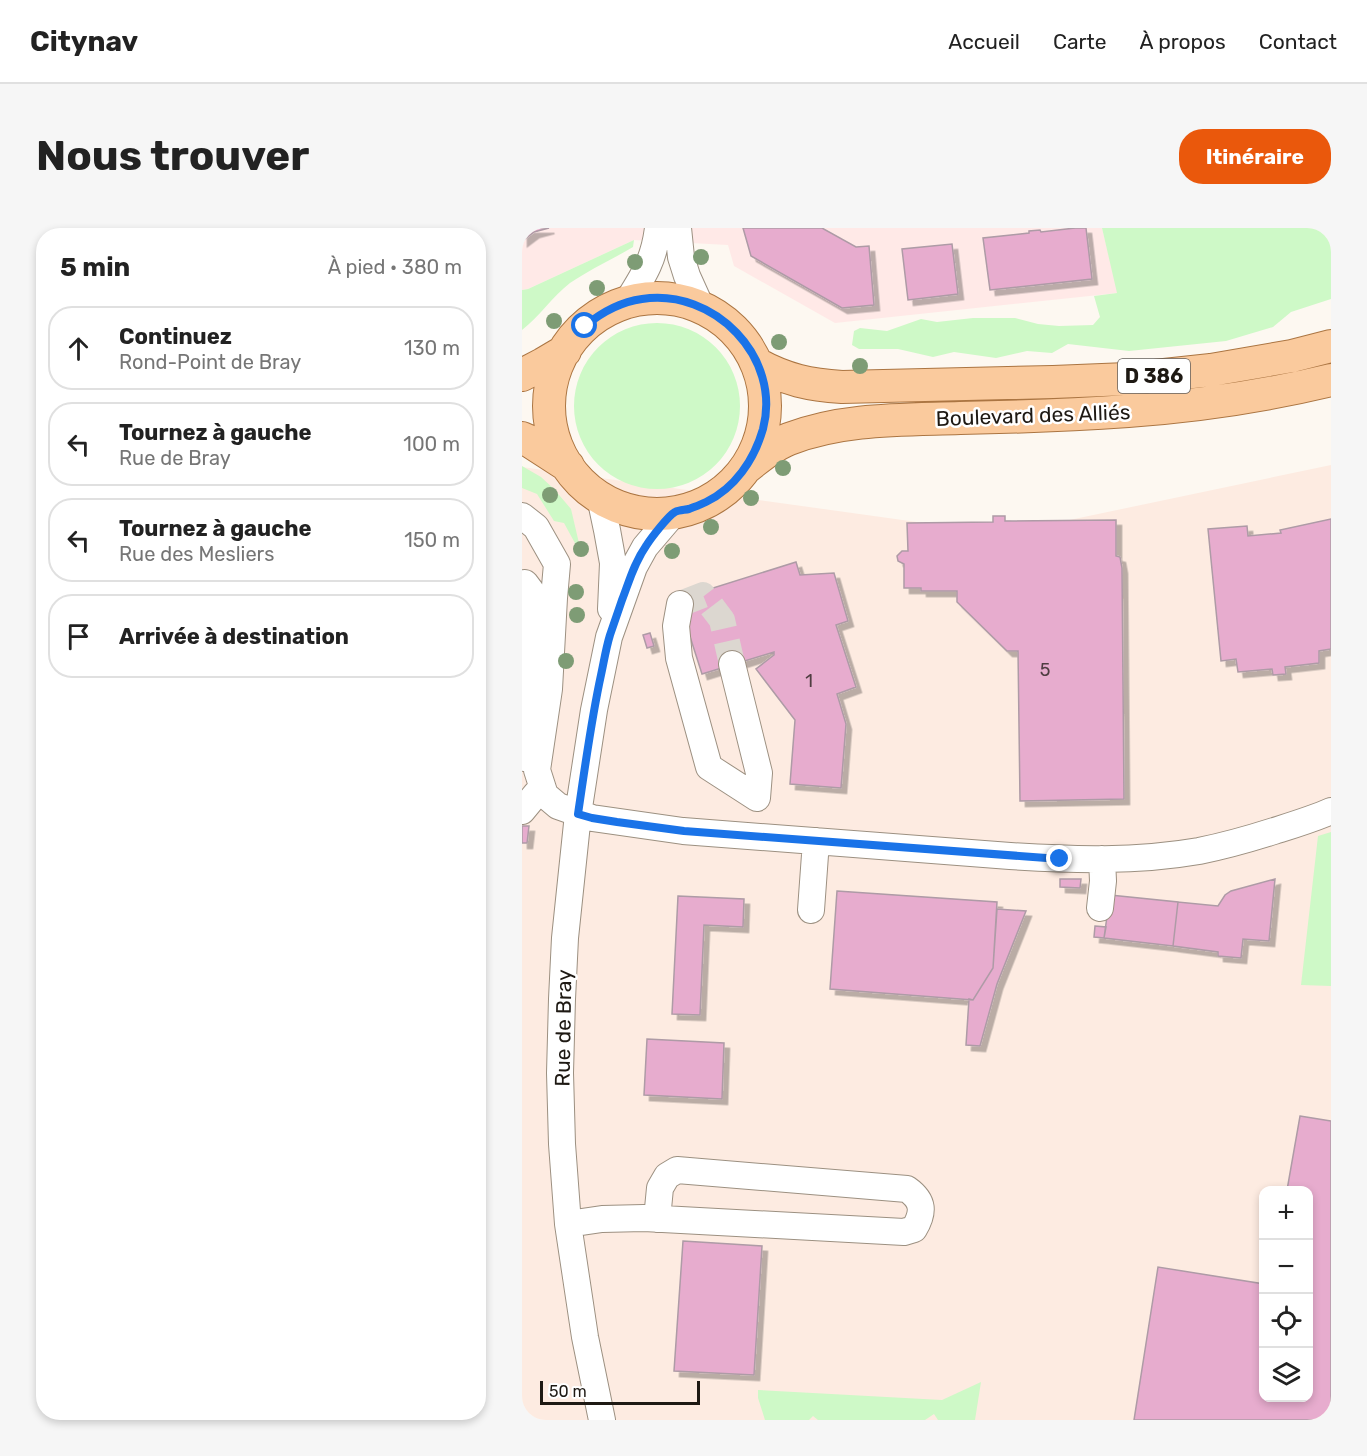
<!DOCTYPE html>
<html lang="fr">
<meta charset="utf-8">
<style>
:root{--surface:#fff;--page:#f6f6f6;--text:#222;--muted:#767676;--line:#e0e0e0;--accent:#ea580c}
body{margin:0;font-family:Rubik,sans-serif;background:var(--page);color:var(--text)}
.controls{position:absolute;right:18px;bottom:18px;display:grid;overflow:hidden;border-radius:12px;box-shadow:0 3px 9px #0003}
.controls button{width:54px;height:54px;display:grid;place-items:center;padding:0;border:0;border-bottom:2px solid var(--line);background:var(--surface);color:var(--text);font:30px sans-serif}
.scale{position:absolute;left:18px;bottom:15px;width:160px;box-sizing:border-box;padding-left:6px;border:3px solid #1e1913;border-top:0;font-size:16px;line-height:21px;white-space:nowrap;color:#1e1913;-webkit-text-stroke:4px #fff;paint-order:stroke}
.stop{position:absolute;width:18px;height:18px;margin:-14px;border:4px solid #1a73e8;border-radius:50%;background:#fff}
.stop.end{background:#1a73e8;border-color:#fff;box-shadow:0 2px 6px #0008}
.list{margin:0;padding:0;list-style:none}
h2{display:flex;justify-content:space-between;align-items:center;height:78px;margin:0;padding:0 24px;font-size:26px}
h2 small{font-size:20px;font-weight:400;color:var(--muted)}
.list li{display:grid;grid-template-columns:39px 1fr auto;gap:18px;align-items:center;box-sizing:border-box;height:84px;margin:0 12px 12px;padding:0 12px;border:2px solid var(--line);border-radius:24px}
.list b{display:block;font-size:22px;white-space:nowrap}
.list p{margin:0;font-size:20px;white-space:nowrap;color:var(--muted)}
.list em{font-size:20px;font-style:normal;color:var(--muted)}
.icon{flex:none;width:33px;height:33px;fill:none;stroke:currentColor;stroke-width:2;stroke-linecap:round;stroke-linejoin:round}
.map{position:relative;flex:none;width:809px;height:1192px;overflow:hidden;border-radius:24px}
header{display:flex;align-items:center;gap:36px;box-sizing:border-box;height:84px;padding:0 30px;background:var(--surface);border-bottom:2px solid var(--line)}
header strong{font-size:28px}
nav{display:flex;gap:33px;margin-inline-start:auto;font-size:21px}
.intro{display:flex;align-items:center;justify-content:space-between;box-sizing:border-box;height:144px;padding:0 36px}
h1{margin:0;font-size:42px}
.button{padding:15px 27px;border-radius:24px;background:var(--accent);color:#fff;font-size:21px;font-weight:700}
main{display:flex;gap:36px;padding:0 36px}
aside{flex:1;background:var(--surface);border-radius:24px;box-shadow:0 3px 9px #0003}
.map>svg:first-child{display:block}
.commercial{fill:#ffe9e7}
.industrial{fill:#fdebe1;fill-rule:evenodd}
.green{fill:#cef9c7}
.building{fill:#e7acce;stroke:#ae9ba6;stroke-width:1.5;filter:url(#shadow)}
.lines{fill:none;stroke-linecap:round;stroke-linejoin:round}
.minor-tunnel{stroke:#dcd7d0;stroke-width:26;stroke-dasharray:26 13;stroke-linecap:butt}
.minor-casing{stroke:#9c9081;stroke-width:28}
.major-casing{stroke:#ab7542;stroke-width:34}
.minor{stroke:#fff;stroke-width:26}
.major{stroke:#faca9d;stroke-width:32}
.tree{fill:#7e9c75}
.route{stroke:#1a73e8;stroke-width:8}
.labels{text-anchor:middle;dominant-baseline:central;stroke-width:5;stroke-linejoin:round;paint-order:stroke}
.number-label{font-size:18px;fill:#503e42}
.shield{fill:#fff;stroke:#625e5a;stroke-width:1.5}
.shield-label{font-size:20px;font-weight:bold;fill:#1e1913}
.street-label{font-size:21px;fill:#1e1913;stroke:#fff}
</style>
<header>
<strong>Citynav</strong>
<nav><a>Accueil</a><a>Carte</a><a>À propos</a><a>Contact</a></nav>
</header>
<div class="intro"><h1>Nous trouver</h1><a class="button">Itinéraire</a></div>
<main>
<aside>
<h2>5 min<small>À pied · 380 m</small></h2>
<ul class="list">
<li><svg class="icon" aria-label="ahead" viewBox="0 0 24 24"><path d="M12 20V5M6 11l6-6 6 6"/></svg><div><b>Continuez</b><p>Rond-Point de Bray</p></div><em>130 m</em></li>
<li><svg class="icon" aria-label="left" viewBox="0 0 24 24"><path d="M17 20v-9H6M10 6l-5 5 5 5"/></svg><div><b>Tournez à gauche</b><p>Rue de Bray</p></div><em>100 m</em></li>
<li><svg class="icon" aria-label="left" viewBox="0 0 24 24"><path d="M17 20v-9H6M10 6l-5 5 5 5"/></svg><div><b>Tournez à gauche</b><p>Rue des Mesliers</p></div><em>150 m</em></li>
<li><svg class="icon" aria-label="arrive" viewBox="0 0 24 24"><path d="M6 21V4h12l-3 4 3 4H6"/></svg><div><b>Arrivée à destination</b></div></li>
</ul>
</aside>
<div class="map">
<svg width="809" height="1192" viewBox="0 0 809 1192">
<defs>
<filter id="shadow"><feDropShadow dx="5.5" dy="5.5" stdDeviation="0" flood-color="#0004"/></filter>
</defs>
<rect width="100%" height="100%" fill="#fdf8f1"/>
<!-- commercial -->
<path class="commercial" d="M0,0h580l16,65 -283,30 -101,-57 -6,-21 -94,-5 -106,49 -6,1z"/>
<!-- industrial -->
<path class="industrial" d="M809,237v955h-809v-953l481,67zM742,962h44v208h-44z"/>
<!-- green -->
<path class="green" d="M580,0h229v71l-40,13 -18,15 -47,14 -97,10 -61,-7 -16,9 -25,-2 -31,7 -42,-6 -21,5 -35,-8h-39l-7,-4 2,-14 6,-3 27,3 34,-12 16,3 36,-4h42l23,6 21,2 34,-1 7,-8 -6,-21 23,-3z
M112,12l-1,7c-20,12 -44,23 -63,36 -18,14 -30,33 -48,47v-40l6,-1z
M52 178a83 83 0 1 1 166 0a83 83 0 1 1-166 0Z
M0,238l19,11 13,12 17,20 11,47 -18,-33 -10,-2 -17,-27 -15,-6z
M809,604v154l-30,-1 17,-149z
M459,1154l-6,38h-37l-4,-6 -9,6h-107l-5,-4 -4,4h-44l-7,-22v-8l184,10z"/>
<!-- building -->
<path class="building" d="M0,0h27l-15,4 -12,9z
M221,0h79l34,19 13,-1 5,59 -32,3 -91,-52z
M553,0h11l6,51 -102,11 -7,-52 46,-5v-2l11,-1 1,2z
M430,16l6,50 -50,6 -6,-51z
M471,288h12v5l111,-1v36l4,1 2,11 2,231 -104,2 -2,-150h-11l-50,-49v-11h-36v-3h-17v-24l-6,-3 -1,-5 5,-5h6l-1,-28 86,-1z
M809,291v130l-12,2v12l-34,4 1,7 -13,1 -1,-6 -34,3 -2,-13 -15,2 -13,-132 39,-3 1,10 33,-3 -1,-3z
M274,334l4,13 34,-2 14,48 -12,4 20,62 -19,7 9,30 -5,64 -51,-4 5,-64 -39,-51 18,-14v-3l-72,22 -24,-75z
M128,405l4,13 -7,2 -4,-13z
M0,598h7l-2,17h-5z
M538,651h21l-1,9 -20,-1z
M753,651l-6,62 -26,-2 -2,19 -23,-2v-4l-45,-6 5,-44 40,4 7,-11 6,-4z
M315,663l160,11 -4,66 -20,32 -143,-11z
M588,667l68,7 -5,44 -69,-8z
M156,668l66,3 -1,28 -39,-2 -4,90 -28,-1z
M475,681l29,2 -29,73 -17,62 -14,-1 3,-46 4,1 20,-32z
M573,698l11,1 -2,11 -10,-1z
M125,811l77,4 -2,56 -78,-4z
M778,888l31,5v299h-197l24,-153 106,17v114h44v-208h-21z
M161,1013l79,5 -8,129 -80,-4z"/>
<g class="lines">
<!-- minor-tunnel -->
<path class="minor-tunnel" d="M158,376l23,-9 19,25 10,44"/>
<!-- minor casing -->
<g class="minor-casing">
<path id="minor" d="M156,0l3,29 6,19 14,31
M105,74c17,-27 27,-42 31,-74
M78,269l7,33 6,33 -2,46
M0,288l14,11 21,37 -3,34 -5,91 -12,81 8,25 13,11 34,12 91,13 327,25c62,4 126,6 189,-5 25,-5 50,-12 75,-20 19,-6 39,-12 57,-20
M158,376l-4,22 3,32 30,109 48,31 2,-25 -27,-109
M2,530l8,-162 -1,-5 -6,-8
M0,583l14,-17
M578,680l3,-27 -1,-22
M289,682l5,-69
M46,996l34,-5 42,-1 260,14 10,-3c10,-17 10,-28 -7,-40l-230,-19 -10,6 -7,12 -3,31
M80,1192l-17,-83 -17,-113 -6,-80 -2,-71 2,-74 3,-61 13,-124 16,-104 15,-73 25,-70 11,-20 29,-34"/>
</g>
<!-- major casing -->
<g class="major-casing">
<path id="major" d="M27 178a108 108 0 1 1 216 0a108 108 0 1 1-216 0Z
M235,136c29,16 53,21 85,23l211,-5 74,-3 84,-9 81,-14 39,-10
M0,147l21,-11 22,-13
M0,210l9,4 37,24
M225,239c13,-10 26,-22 42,-28 54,-21 114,-19 171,-21 56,-1 112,-3 168,-7 68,-5 137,-15 203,-31"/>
</g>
<!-- minor -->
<use href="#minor" class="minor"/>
<!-- major -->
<use href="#major" class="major"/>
</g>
<!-- trees -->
<g class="tree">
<circle cx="179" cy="29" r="8"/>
<circle cx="113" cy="34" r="8"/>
<circle cx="75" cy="60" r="8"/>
<circle cx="32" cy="93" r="8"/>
<circle cx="257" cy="114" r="8"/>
<circle cx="338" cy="138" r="8"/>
<circle cx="261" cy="240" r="8"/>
<circle cx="28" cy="267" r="8"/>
<circle cx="229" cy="270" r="8"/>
<circle cx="189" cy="299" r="8"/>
<circle cx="59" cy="321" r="8"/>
<circle cx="150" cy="323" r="8"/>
<circle cx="54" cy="364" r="8"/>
<circle cx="55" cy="387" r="8"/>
<circle cx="44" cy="433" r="8"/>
</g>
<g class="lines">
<!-- route -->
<path class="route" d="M63,98c17,-14 35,-24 57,-27 72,-11 140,58 121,130 -9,31 -28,59 -57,73 -6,3 -12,5 -17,7 -4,1 -10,1 -14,3 -7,4 -24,26 -29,34 -12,17 -17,36 -24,54 -4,12 -8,23 -12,35 -4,13 -6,26 -9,40 -10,46 -16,92 -23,139l14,4 25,4 67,9 376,28"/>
</g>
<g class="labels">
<!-- number labels -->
<g class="number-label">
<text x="523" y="442">5</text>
<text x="287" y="453">1</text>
</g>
<!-- shield labels -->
<rect class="shield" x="596" y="131" width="72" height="34" rx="4.5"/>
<g class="shield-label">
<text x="632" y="148">D 386</text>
</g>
<!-- street labels -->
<g class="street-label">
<text transform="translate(511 187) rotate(-2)">Boulevard des Alliés</text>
<text transform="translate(41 800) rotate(-89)">Rue de Bray</text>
</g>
</g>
</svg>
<div class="controls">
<button>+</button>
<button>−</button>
<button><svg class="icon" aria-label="locate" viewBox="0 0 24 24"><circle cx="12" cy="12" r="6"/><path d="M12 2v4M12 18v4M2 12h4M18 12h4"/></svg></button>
<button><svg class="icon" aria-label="layers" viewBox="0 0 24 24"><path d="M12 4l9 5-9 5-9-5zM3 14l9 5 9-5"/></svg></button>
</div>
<div class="scale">50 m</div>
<div class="stop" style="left:63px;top:98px"></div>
<div class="stop end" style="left:538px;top:631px"></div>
</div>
</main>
